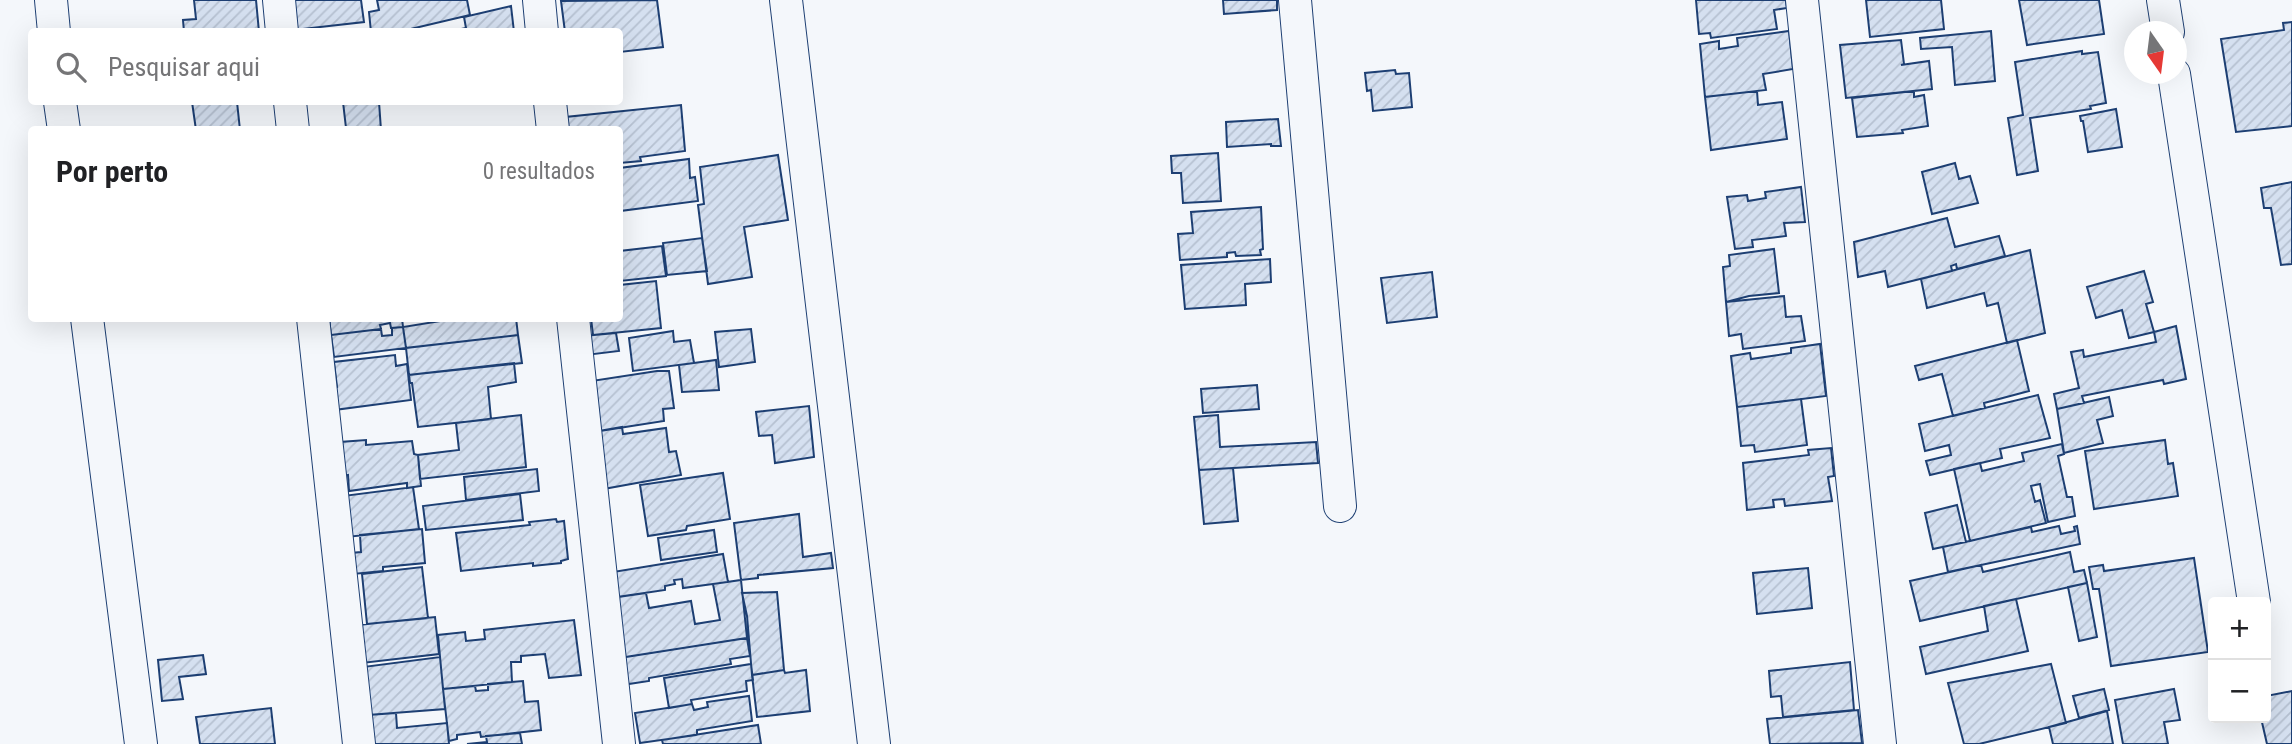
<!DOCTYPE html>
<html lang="pt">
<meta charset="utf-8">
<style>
:root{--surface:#fff;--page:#f2f2f2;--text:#202124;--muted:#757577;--line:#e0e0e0}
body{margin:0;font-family:"Roboto Condensed",sans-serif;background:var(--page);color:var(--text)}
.controls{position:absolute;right:21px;bottom:21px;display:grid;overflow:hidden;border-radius:7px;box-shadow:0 7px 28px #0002}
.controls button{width:63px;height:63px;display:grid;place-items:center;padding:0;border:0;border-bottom:2px solid var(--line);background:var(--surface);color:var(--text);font:35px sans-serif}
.compass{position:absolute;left:2124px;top:21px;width:63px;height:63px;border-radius:50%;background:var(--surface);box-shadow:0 7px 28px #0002;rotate:166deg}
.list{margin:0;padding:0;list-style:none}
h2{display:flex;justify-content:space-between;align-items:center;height:91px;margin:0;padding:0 28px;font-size:30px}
h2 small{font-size:23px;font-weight:400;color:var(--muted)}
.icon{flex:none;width:38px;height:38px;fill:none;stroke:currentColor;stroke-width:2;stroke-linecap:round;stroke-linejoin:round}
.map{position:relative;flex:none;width:2292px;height:744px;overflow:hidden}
.search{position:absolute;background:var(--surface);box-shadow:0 7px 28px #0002;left:28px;top:28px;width:595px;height:77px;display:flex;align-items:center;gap:18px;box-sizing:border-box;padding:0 24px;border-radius:7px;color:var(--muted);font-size:26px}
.panel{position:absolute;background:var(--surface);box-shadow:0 7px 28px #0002;left:28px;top:126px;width:595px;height:196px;border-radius:7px}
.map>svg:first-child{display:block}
.building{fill:url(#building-hatch);stroke:#1d3f73;stroke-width:2}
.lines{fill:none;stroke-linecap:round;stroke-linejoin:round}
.minor-casing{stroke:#1d3f73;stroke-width:34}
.minor{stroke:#f4f7fb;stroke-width:32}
</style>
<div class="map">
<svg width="2292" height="744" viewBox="0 0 2292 744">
<defs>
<pattern id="building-hatch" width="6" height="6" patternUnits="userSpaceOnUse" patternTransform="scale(1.75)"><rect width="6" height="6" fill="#d5e0f0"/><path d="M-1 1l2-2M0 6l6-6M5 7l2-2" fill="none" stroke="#b6c1d1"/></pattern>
</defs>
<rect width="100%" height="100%" fill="#f4f7fb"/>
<!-- building -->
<path class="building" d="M194,0h62l3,32h-75l-1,-12 13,-1z
M290,0h71l3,22 -70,8z
M377,0h90l3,15 -72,17h-27l-2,-20 10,-2z
M657,0l6,47 -43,5v-20h-55l-4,-31z
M1223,0h54v10l-53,4z
M1696,0h90l1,8 -13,2 3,19 -66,9 -1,-5 -11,1z
M1866,0h75l3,29 -74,8z
M2019,0h80l5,34 -77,11z
M511,6l3,26h-67l19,-4 -2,-11z
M2292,22v104l-56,6 -15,-93 63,-9 -1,-7z
M1789,31l4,38 -30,5 3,16 -61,7 -5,-53 19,-3v8l19,-3 -1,-8z
M1991,31l4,50 -40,4 -3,-38 -31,2 -1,-11z
M1901,40l3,24 -3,1 28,-4 3,28 -86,9 -6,-53z
M2082,51v3l16,-2 8,51 -16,3 1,3 -61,9 8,53 -21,4 -9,-57 15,-3 -8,-53z
M1395,70l1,4 13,-1 3,34 -39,4 -2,-21 -4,1 -2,-18z
M1757,91l1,14 24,-3 5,37 -76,11 -6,-53z
M1914,91v6l10,-2 4,31 -26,4 1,3 -46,4 -5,-39z
M192,102h45l3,28h-44z
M343,102h36l2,28h-50l15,-2z
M681,105l4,46 -45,6 1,4 -21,2v-33h-63l-1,-12z
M2116,109l6,38 -34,5 -5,-31h-2l-1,-5z
M1278,119l3,27h-10v-2l-44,3 -1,-25z
M1218,153l3,48 -38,2 -2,-30h-9l-1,-17z
M778,155l10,65 -44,7 8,50 -44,7 -10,-79 6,-1 -4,-37z
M689,159l1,19 5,-1 3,24 -78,10v-43z
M1955,163l4,16 11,-3 8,27 -46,11 -10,-42z
M2292,182v82l-11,1 -10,-57h-7l-3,-20z
M1801,187l4,35 -21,1 2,13 -34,4 1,7 -18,2 -8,-52 20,-2 1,6 18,-3 -1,-6z
M1261,207l2,42 -3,1 1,5 -25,1 -1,-4 -8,1v4l-47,3 -2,-26 15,-1 -2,-21z
M1947,218l8,29 44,-11 6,20 -48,13 -1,-5 -5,2 1,5 -64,16 -3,-16 -27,6 -4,-35z
M702,238l5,33 -40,4 -4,-32z
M662,246l4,30 -46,5v-30z
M1774,249l5,44 -30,3 -23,6 -3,-35 7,-1 -1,-11z
M2030,250l15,83 -38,10 -9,-40 -11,3 -3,-13 -57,15 -6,-29z
M1270,259l1,23 -26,2 1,21 -61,4 -4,-44z
M2144,271l9,31 -7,2 8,28 -25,6 -7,-28 -26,8 -9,-31z
M1432,272l5,45 -50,6 -6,-45z
M656,281l5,47 -68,7 -2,-17h29v-33z
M1784,296l2,21 15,-1 4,25 -62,8 -2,-15 -12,2 -3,-34z
M329,318h73l1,9 -12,1 -1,-5 -10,2 1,4 -50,6z
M459,318h57l2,17 -112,13 -3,-21z
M2176,326l10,53 -22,5 -1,-4 -81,16 2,7 -27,6 -3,-15 25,-6 -8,-36 12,-2 1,7 72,-15 -2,-10z
M403,327l3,21 -72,9 -3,-22 50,-6 1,7 10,-1v-7z
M751,329l4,33 -36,5 -4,-35z
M673,331l1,11 16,-2 4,23 -61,8 -4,-33z
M616,333l3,18 -33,4 -3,-19z
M518,335l4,28 -113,12 -3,-27z
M2017,340l12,51 -45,12 1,5 -32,8 -11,-42 -23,6 -4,-14z
M1820,344l6,52 -89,11 -6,-51 19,-3 1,6 40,-6v-5z
M395,355l1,11 11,-2 4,36 -77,10 -2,-22 5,-1 -3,-25z
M716,360l3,30 -37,2 -3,-27z
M514,363l2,19 -28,5 3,32 -73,8 -6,-44h-2l-1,-8z
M657,371h12l5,37 -11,1 1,12 -71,11 -8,-50z
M1257,385l2,24 -56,4 -2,-24z
M2038,395l12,43 -50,11 2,9 -72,17 -4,-14 25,-6 -2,-10 -24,6 -6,-27z
M2109,397l4,19 -16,4 6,23 -39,10 -7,-44z
M1801,399l6,46 -52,7 -1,-7 -13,1 -4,-39z
M809,406l5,51 -39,6 -3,-28 -13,1 -3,-24z
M521,415l5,52 -106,12 -2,-24 41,-5 -3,-27z
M1218,415l2,32 96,-5 2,21 -119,7 -5,-53z
M622,427l1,7 43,-6 3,24 7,-1 5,24 -83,15 -5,-58z
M366,440v5l46,-4 2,13 4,1 3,31 -14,2v-5l-58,8 -1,-16 -5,1 -3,-34z
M2165,440l3,24 5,-1 5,33 -84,13 -9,-58z
M2062,444l2,10 -6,2 9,41h5l3,19 -27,6 -8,-38 -9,2 4,16 5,-2 6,23 -76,18 -16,-72 26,-6 2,8 42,-10 -2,-8z
M1831,448l3,28 -6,1 4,24 -47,5 -1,-7 -11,1 1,7 -27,3 -4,-47 66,-8 -1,-5z
M1233,468l5,53 -34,3 -5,-54z
M537,469l2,22 -73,9 -2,-23z
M723,473l7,46 -43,7 -1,4 -38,6 -8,-51z
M413,487l6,42 -72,8 -4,-41z
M520,494l3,26 -97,10 -3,-24z
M1957,505l9,37 -33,7 -8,-36z
M799,514l4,43 28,-4 2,15 -75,7v3l-17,2 -7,-57z
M556,519l1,3 7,-1 4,38 -7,2v2l-28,3v-3l-72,8 -5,-38 74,-8 -1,-3z
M2059,526l2,8 14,-3 -1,-4 3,-1 3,18 -132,28 -5,-25 88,-20 1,5z
M422,529l3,34 -42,4v4l-30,3 -2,-21 10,-1 -1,-17z
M714,530l3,22 -56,8 -3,-22z
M2070,552l4,20 10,-2 3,13 -167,38 -10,-40 71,-16 2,7z
M723,554l5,28 -45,6 -1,-9 -8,1 1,4 -10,2v4l-48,7 -4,-25z
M2194,558l14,94 -97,14 -12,-77h-6l-4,-22 14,-2 1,6z
M422,567l6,51 -61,6 -5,-50z
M1808,568l4,40 -55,6 -4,-41z
M741,580l6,58 -128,20 -8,-60 35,-5 3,15 42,-7 4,23 25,-4 -7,-36z
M2087,583l10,54 -18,4 -11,-54z
M777,592l7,78 -32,5 -5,-59 -5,-23z
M2016,599l12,52 -102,23 -6,-27 68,-16 -4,-25z
M435,617l4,37 -77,9 -4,-38z
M574,620l7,55 -32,3 -4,-24 -24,2v6h-10l1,20 -69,7 -5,-54 27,-3 1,9 19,-2 -1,-9z
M747,638l3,18 -20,3 1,5 -82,14v3l-27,4 -3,-27z
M203,655l3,19 -27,3 4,22 -21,2 -4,-41z
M440,657l5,52 -77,6 -5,-48z
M1850,662l4,48 -71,7 -2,-21 -10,1 -2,-26z
M751,664l2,16 -7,1 1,10 -56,9 1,4 -23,4 -5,-30z
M2051,664l15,59 -87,21h-15l-16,-61z
M784,670l1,3 21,-3 4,41 -53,6 -5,-42z
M523,681l2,21 13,-1 3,29 -60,7 -1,-5 -23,3v4l-8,2 -6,-52 32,-3 1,5 12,-1v-6z
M2104,689l5,21 -30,8 -6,-22z
M2174,689l6,31 -16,2 4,22h-45l-8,-44z
M2292,691v53h-25l-6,-26h5v-22z
M749,696l3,25 -55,9v5l-57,8 -5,-30 57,-9 2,6 14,-3 -1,-5z
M271,708l4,36h-75l-4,-27z
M1858,710l4,33 -92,1 -3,-25z
M2107,711l6,33h-60l-4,-17z
M396,713l1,15 50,-5 2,21h-78l-3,-29z
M758,725l3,19h-98l-1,-4z
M520,733l2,11h-55l20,-2 -1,-6z"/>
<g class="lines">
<!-- minor casing -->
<g class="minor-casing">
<path id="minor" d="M51,0l3,32
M279,0l3,32
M539,0l3,32
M786,0l88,744
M1295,0l45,506
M1802,0l78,744
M2163,0l5,32
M2174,74l80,528
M60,102l4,28
M290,102l3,28
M550,102l3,28
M87,318l54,426
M313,318l46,426
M573,318l46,426"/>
</g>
<!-- minor -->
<use href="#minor" class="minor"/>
</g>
</svg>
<div class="controls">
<button>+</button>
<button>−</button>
</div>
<svg class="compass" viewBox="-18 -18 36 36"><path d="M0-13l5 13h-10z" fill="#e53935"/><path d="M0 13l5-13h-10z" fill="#757577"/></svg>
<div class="search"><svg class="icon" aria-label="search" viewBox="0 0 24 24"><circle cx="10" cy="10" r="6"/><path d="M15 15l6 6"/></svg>Pesquisar aqui</div>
<section class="panel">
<h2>Por perto<small>0 resultados</small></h2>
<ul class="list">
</ul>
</section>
</div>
